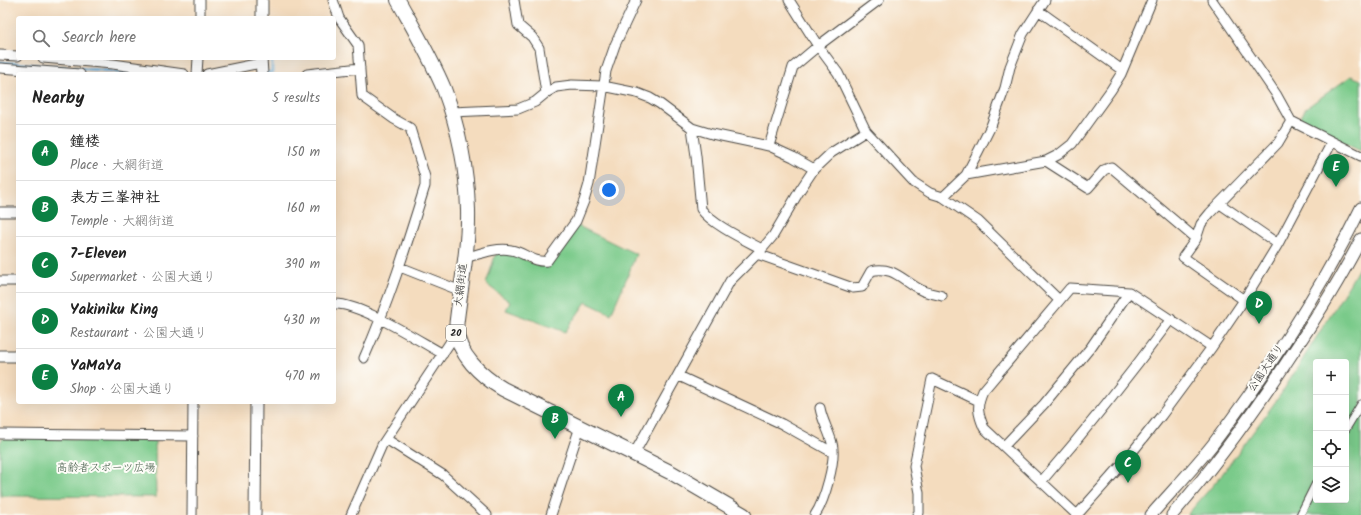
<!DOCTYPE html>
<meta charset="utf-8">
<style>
:root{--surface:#fff;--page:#f2f2f2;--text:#222;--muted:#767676;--line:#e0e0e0;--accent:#0b8043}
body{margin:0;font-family:Kalam,"Klee One",sans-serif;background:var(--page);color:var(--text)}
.controls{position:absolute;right:12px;bottom:12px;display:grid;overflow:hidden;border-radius:4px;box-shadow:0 4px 16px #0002}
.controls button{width:36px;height:36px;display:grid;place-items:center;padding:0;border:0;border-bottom:1px solid var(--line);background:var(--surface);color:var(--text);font:20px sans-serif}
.you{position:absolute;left:609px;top:190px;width:14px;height:14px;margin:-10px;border:3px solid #fff;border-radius:50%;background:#1a73e8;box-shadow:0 0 0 6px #1a73e833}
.badge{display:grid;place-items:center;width:26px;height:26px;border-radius:50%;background:var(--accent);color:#fff;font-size:13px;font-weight:700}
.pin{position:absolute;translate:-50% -33px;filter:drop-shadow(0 1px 2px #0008)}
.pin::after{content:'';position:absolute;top:21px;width:14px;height:12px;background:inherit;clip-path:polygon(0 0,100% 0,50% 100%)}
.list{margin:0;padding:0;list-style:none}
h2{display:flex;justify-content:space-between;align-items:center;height:52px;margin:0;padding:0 16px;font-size:17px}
h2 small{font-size:13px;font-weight:400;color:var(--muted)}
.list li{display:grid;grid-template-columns:26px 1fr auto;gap:12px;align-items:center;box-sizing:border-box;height:56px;padding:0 16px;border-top:1px solid var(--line)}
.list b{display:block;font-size:15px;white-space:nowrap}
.list p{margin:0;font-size:13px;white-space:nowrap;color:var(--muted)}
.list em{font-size:13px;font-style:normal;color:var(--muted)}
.icon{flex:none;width:22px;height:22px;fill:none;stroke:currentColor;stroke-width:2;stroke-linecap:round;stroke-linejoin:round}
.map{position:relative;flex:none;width:1361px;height:515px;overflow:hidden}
.search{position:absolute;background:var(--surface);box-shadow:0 4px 16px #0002;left:16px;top:16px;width:320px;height:44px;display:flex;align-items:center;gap:10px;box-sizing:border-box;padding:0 14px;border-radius:4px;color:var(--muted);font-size:15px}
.panel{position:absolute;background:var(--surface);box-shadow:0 4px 16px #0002;left:16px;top:72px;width:320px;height:332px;border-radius:4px}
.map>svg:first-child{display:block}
.green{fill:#7aca8a;stroke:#527a5a;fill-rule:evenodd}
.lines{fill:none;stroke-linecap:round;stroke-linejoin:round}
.stream{stroke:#61abd9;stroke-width:3}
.pedestrian-casing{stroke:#494641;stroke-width:9}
.minor-casing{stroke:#494641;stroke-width:11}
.tertiary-casing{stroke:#494641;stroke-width:13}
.primary-casing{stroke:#494641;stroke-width:16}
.pedestrian{stroke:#fff;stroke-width:7}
.minor{stroke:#fff;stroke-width:9}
.tertiary{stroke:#fff;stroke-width:11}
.primary{stroke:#fff;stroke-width:14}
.labels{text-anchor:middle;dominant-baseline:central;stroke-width:4;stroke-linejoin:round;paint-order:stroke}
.shield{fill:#fdfcf7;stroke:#6a6a68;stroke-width:1}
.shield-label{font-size:10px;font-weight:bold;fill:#2b2b2b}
.street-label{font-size:11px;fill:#2b2b2b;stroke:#fdfcf7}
.park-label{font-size:11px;fill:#435b48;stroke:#fdfcf7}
</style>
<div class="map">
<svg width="1361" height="515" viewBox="0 0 1361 515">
<rect width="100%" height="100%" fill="#fdfcf7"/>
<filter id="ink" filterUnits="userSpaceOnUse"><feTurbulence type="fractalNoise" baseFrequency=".025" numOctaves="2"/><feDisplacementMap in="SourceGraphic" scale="8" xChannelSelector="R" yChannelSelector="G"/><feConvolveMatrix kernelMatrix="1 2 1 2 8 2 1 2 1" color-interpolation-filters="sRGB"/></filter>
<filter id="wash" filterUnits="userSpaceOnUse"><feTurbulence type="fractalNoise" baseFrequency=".012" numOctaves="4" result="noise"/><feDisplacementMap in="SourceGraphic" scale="16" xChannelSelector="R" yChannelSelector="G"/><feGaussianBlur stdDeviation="0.9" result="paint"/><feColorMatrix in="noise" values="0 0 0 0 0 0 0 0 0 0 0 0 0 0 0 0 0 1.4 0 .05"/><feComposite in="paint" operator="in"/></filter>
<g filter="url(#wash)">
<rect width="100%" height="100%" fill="#f4dcbe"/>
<!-- green -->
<path class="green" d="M1351,76l10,4v71l-63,-29 8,-14z
M576,225l60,29 -8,21 -17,39 -25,-12 -21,30 -59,-22 4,-8 -24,-18 10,-31h14l30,13 4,-1z
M1361,264v251h-174l33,-38 61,-83 68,-109zM1316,362h30v138h-30z
M4,437l151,3 1,57 -155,-1 -1,-54z"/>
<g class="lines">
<!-- stream -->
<path class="stream" d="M0,62l100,8 33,4
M263,73l9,-1v-14"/>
</g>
</g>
<g filter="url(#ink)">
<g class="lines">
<!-- pedestrian casing -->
<g class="pedestrian-casing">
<path id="pedestrian" d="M1346,429l15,-25
M1300,515l16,-32"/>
</g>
<!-- minor casing -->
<g class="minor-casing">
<path id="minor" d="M333,0l6,18 19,27 4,51 32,23 16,9 15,49v9c-18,58 -36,116 -61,172
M514,0l4,25 14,12 7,11 7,45
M789,0l29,46 20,27 28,58 47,51 17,11 13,4 35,24 81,79
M1212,0l64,94 15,27 70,35
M1038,10l84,60
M200,18v-18
M0,55l18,1
M43,58l70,6 71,10
M0,68l80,6
M197,74l1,-16
M207,74l54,-11
M307,74l53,-6
M452,112l66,-3 17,-7 11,-9 10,-6 16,-2 31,1 34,7 13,5 10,6 32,24 4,28 5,53c10,15 44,31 61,40
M692,128l20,6 57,12 24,11 21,12
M769,146l24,-79 25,-21 61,-46
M1046,161l42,27 16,-18 7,-3 85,72
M966,175l80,-14 12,-6 14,-11 39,-54 10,-16 31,-74
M943,197l23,-22 13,-25 12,-24 14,-38 5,-21 13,-33 22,-34
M1220,204l58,40
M0,212h18
M757,254l96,34 9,-1 9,-16c22,-6 32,10 50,19 6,3 14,4 21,6
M465,258c14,-4 32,-11 46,-8 13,2 22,13 36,11l29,-40 8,-20 5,-17 17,-113 9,-26 21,-45
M400,267l61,24
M0,281h18
M1244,300l-61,-43 13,-18 5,-15 9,-11 68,-70 13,-22
M334,304c25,-2 85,37 109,50
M679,376l103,48 50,28
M0,434l193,2
M386,439l57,36 44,40
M1004,446l40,-42 47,-57 38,-55
M634,454l96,-173 32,-32 11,-13 27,-46 14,-21 17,-16 35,-22
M1041,482c46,-53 88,-106 130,-163
M192,515l1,-113
M351,515l31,-70 69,-104 5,-7
M551,515l29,-88
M815,515c9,-13 22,-56 17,-72 -3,-12 -10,-23 -12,-35
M917,515l2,-2v-20l-5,-27 18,-87 47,22
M1077,515l-93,-87c-6,-14 -8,-22 -1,-37l87,-103 59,4 83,55
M1077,515l49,-55 35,-44 51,-69 32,-47 34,-56 54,-102"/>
</g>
<!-- tertiary casing -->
<g class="tertiary-casing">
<path id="tertiary" d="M262,18v-18
M261,58l1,16
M0,356h18
M255,515l1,-113
M1151,515c21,-24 43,-47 62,-71 56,-74 107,-153 148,-236
M1172,515c45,-51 85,-107 122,-164 24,-36 47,-73 67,-112"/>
</g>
<!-- primary casing -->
<g class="primary-casing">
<path id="primary" d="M398,0c16,29 33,58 46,89 14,37 23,81 24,121 1,39 -8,79 -12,118 2,27 25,48 47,61l169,84 72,42"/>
</g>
<!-- pedestrian -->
<use href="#pedestrian" class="pedestrian"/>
<!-- minor -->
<use href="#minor" class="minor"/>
<!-- tertiary -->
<use href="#tertiary" class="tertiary"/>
<!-- primary -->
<use href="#primary" class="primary"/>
</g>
</g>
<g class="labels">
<!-- shield labels -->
<rect class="shield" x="446" y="325" width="20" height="16" rx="3"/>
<g class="shield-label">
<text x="456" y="333">20</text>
</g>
<!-- street labels -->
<g class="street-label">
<text transform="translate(461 285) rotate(-83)">大網街道</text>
<text transform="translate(1266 368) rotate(-56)">公園大通り</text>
</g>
<!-- park labels -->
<g class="park-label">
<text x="106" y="468">高齢者スポーツ広場</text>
</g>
</g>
</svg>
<div class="controls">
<button>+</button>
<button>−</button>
<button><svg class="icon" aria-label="locate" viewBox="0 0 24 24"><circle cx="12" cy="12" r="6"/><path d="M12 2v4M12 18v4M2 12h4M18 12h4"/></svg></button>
<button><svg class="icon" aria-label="layers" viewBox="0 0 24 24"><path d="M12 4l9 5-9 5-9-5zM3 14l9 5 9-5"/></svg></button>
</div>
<div class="you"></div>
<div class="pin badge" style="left:621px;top:417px">A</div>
<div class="pin badge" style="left:555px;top:439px">B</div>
<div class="pin badge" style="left:1128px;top:483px">C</div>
<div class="pin badge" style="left:1259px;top:324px">D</div>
<div class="pin badge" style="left:1336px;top:187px">E</div>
<div class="search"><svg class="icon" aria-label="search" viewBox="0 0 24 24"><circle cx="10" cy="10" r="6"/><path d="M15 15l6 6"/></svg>Search here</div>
<section class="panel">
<h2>Nearby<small>5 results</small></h2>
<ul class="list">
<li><span class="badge">A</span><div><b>鐘楼</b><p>Place · 大網街道</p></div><em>150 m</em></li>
<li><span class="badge">B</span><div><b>表方三峯神社</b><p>Temple · 大網街道</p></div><em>160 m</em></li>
<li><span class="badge">C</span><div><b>7-Eleven</b><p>Supermarket · 公園大通り</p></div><em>390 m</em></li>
<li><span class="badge">D</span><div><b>Yakiniku King</b><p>Restaurant · 公園大通り</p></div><em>430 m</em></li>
<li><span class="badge">E</span><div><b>YaMaYa</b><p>Shop · 公園大通り</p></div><em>470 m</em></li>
</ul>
</section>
</div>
